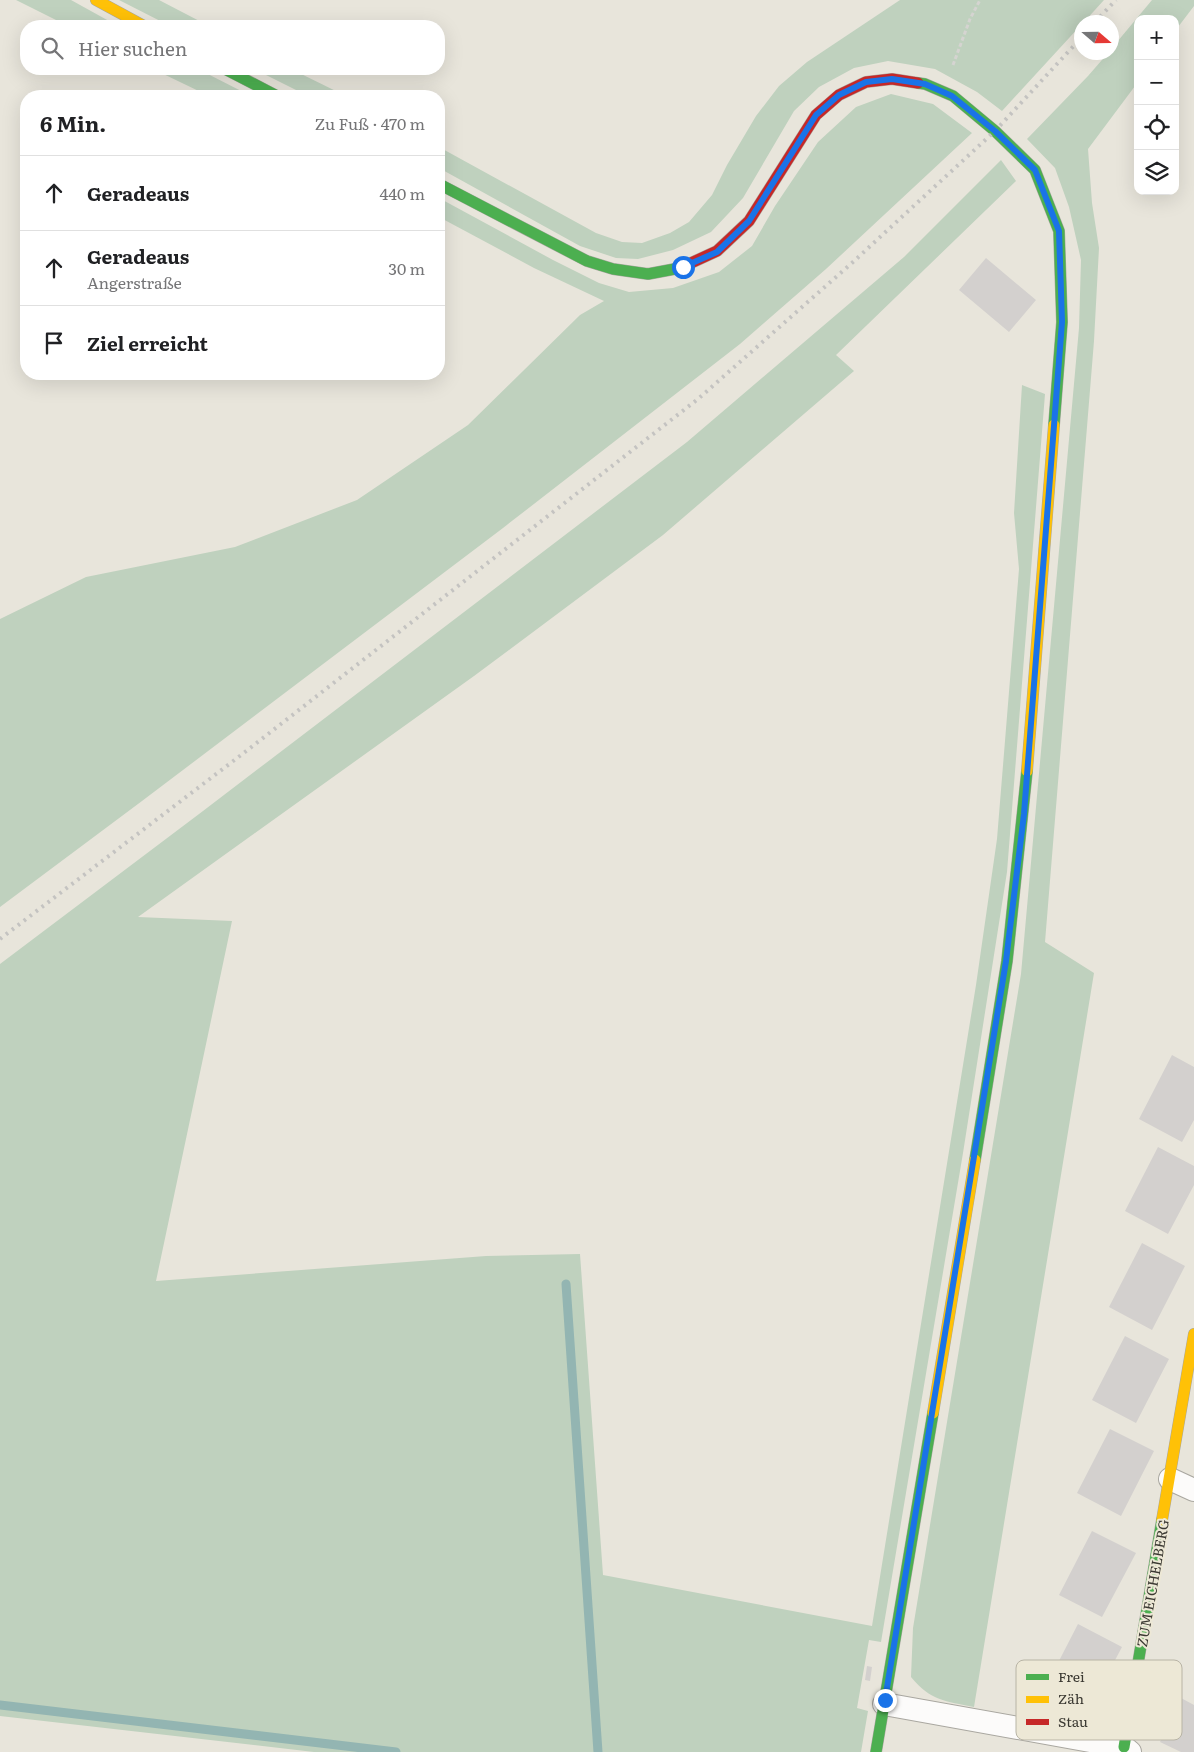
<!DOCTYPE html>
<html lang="de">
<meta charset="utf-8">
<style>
:root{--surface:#fff;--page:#f2f2f2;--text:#202124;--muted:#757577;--line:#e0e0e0}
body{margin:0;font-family:Literata,serif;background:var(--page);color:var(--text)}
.controls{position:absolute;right:15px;top:15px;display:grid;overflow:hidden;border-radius:10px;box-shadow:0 5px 20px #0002}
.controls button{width:45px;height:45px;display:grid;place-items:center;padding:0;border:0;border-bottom:1px solid var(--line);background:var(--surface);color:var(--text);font:25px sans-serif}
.compass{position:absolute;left:1074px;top:15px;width:45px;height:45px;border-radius:50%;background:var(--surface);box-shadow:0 5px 20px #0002;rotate:110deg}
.stop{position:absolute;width:15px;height:15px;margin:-11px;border:4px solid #1a73e8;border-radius:50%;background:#fff}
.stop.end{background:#1a73e8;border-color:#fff;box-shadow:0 1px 5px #0008}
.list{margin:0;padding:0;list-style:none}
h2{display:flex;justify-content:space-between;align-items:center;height:65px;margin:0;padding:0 20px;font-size:21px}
h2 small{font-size:16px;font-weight:400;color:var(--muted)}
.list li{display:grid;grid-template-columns:32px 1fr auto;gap:15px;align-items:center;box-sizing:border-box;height:75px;padding:0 20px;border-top:1px solid var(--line)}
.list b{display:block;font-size:19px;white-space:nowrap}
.list p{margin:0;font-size:16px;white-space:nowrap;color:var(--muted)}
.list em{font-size:16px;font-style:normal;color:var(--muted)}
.icon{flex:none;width:28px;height:28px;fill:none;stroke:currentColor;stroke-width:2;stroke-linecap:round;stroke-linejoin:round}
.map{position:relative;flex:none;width:1194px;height:1752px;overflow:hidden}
.search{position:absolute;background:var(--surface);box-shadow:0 5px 20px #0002;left:20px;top:20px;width:425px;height:55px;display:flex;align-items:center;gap:12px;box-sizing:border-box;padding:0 18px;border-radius:20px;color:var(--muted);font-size:19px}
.panel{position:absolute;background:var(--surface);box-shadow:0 5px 20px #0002;left:20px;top:90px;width:425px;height:290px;border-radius:20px}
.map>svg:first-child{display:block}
.green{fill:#bfd1be}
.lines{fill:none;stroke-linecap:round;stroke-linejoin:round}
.stream{stroke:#93b5b2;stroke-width:9}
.building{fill:#d3d0ce}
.street-casing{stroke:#a9a7a0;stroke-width:24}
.fast-casing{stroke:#a9a7a0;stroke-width:12}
.slow-casing{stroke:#a9a7a0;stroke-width:12}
.jam-casing{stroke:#a9a7a0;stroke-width:12}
.path{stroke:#d5d4d1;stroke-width:3;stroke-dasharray:4 2.5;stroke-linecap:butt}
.street{stroke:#fcfbfa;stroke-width:22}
.fast{stroke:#4caf50;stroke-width:11}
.slow{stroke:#ffc107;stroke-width:11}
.jam{stroke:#c62828;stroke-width:11}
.rail{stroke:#c4c3c1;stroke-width:4;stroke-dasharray:2.5 5;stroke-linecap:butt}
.route{stroke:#1a73e8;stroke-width:6}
.labels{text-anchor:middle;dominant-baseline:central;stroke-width:4;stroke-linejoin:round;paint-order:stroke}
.street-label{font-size:14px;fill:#3b3932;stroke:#ede8d6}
.key{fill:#ede8d6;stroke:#b8b4a5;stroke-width:1}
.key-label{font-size:14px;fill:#3b3932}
</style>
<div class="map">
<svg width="1194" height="1752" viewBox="0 0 1194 1752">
<rect width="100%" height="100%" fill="#e8e5db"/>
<!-- green -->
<path class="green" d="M16,0h55l47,26h-50z
M119,0h40l50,26h-39z
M900,0h204l-20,22h-2l-1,3 -79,86 -25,-19 -42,-23 -47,-8 -34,7 -35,19 -25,24 -51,87 -32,34 -38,18 -35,9 -22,-1 -36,-12 -141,-78v-21l157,86 26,9 20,1 28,-10 19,-11 23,-27 15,-30 29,-49 23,-30 28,-24z
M1152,0h42v6l-19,25v-12h-37v63l-50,67 4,54 7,45 -5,93 -49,601 49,31 -120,734c-29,-6 -43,-6 -63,-30l2,-49 108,-654 58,-646 2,-68 -12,-53 -14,-39 -28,-29 61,-63 20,-23 4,-1v-4z
M153,69h45l53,27h-42z
M254,69h37l55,27h-38z
M891,94l42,10 39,29 -146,136 -86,75 -237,184 -361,273 -142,106v-288l86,-42 149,-30 122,-47 111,-75 112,-110 24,-14 -70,-33 -95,-51v-19l114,62 46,23 30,9 44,-4 46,-16 33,-26 23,-40 43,-64 38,-35z
M1001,160l15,21 -180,174 18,16 -191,164 -189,141 -336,241 94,4 -76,360 330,-25 94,-2 23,321 269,51 104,-641 21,-146 22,-270 -5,-56 8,-128 23,9 -38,478 -44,281 -82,489 -12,-2 -12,68 11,3 -7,41h-547l-314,-36v-752l203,-153 484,-369 217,-185z"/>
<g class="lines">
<!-- stream -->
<path class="stream" d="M566,1284l32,468
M0,1705l396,47"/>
</g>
<!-- building -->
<path class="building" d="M986,258l50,42 -27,32 -50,-42z
M1172,1055l22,12v53l-12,22 -43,-23z
M1158,1147l36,19v19l-26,49 -43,-23z
M1142,1243l43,23 -33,64 -43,-23z
M1125,1336l44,23 -33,64 -44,-23z
M1110,1429l44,22 -33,65 -44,-23z
M1092,1531l44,22 -34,64 -43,-22z
M1078,1624l44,23 -34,64 -43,-23z
M867,1666l5,1 -2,14 -5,-1z
M1181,1698l13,7v47h-13l-21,-10z"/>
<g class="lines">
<!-- street casing -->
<g class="street-casing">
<path id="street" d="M1170,1479l24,11
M884,1704l240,43 6,5"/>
</g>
<!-- fast casing -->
<g class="fast-casing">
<path id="fast" d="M225,69l52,27
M918,83l7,1 28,12 42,35 40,39 24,61 3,91 -8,103
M439,184l148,77 26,8 35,5 32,-6
M975,1160l32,-199 20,-190
M1124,1747l38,-227
M876,1752l57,-339"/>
</g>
<!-- slow casing -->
<g class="slow-casing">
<path id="slow" d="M96,0l48,26
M1027,771l27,-346
M933,1413l42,-253
M1162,1520l32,-186"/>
</g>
<!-- jam casing -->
<g class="jam-casing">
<path id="jam" d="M680,268l37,-17 32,-30 67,-106 23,-20 27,-13 26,-3 26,4"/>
</g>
<!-- path -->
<path class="path" d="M953,65l17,-46 10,-19"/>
<!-- street -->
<use href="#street" class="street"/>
<!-- fast -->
<use href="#fast" class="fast"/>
<!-- slow -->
<use href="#slow" class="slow"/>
<!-- jam -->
<use href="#jam" class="jam"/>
<!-- rail -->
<path class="rail" d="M1095,22l21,-22
M0,939l245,-187 453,-353 155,-137 142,-131 87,-94"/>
</g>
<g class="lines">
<!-- route -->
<path class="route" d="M683,267l34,-15 32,-31 67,-106 23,-20 27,-13 26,-3 33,5 27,12 43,35 40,39 24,61 3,91 -38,492 -18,147 -121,739"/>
</g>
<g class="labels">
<!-- street labels -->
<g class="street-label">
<text transform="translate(1152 1583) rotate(-80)">ZUM EICHELBERG</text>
</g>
</g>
<!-- legend -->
<rect x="1016" y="1660" width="166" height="80" rx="8" class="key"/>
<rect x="1026" y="1674" width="23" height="6" fill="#4caf50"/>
<rect x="1026" y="1696" width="23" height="7" fill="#ffc107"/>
<rect x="1026" y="1719" width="23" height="6" fill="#c62828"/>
<g class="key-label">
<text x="1058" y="1682">Frei</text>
<text x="1058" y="1704">Zäh</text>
<text x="1058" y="1727">Stau</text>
</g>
</svg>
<div class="controls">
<button>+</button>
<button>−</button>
<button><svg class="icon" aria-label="locate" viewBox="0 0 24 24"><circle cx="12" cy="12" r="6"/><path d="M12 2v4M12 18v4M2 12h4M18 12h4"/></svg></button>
<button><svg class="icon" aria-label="layers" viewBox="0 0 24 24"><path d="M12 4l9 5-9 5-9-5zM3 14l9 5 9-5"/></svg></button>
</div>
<svg class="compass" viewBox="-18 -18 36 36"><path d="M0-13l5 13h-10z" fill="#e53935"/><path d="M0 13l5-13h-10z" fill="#757577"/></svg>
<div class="stop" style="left:683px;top:267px"></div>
<div class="stop end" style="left:885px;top:1700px"></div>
<div class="search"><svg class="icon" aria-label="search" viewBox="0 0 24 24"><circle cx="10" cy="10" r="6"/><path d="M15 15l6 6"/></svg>Hier suchen</div>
<section class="panel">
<h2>6 Min.<small>Zu Fuß · 470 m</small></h2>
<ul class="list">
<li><svg class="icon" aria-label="ahead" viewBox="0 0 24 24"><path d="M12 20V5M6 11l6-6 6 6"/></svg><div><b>Geradeaus</b></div><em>440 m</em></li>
<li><svg class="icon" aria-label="ahead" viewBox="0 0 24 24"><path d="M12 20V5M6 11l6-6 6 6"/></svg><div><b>Geradeaus</b><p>Angerstraße</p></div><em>30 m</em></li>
<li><svg class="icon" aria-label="arrive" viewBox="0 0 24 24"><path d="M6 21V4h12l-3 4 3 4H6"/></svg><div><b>Ziel erreicht</b></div></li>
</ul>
</section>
</div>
